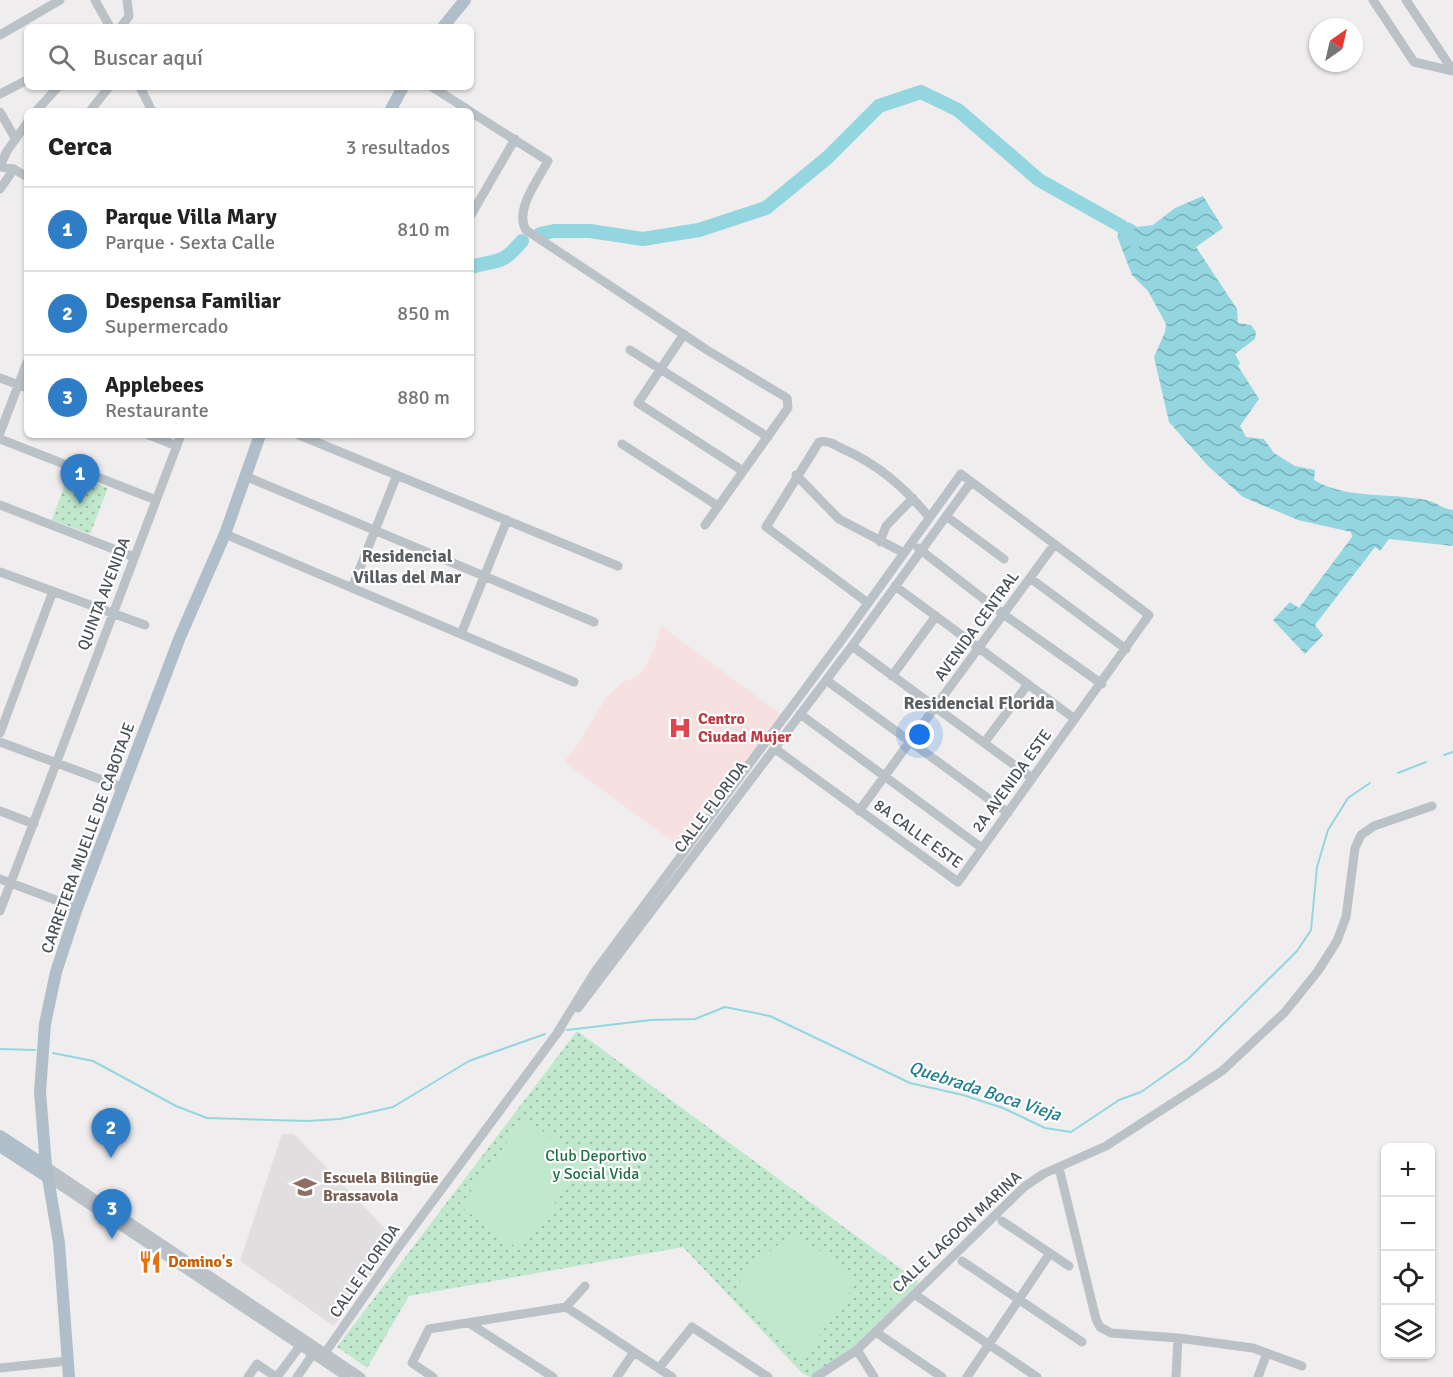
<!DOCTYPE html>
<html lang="es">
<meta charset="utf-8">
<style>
:root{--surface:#fff;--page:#f6f6f6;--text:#222;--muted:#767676;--line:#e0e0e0;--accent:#2f7dc7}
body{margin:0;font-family:Signika,sans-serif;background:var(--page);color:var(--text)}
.controls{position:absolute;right:18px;bottom:18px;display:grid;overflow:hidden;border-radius:9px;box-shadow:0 2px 4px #0004}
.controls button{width:54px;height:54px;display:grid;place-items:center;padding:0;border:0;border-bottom:2px solid var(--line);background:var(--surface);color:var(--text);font:30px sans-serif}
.compass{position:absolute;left:1309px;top:18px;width:54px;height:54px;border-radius:50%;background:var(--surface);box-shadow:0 2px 4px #0004;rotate:34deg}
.you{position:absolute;left:920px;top:735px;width:21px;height:21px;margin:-15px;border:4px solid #fff;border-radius:50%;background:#1a73e8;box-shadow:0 0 0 9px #1a73e833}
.badge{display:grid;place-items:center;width:39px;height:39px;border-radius:50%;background:var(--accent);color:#fff;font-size:20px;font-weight:700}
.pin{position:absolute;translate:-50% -50px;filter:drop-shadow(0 2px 3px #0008)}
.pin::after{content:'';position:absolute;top:32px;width:21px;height:18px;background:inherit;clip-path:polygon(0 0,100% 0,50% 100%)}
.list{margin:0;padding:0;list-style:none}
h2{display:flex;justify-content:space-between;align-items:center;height:78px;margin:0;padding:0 24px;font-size:26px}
h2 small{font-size:20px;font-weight:400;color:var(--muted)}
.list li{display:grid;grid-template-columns:39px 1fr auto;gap:18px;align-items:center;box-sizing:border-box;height:84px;padding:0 24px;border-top:2px solid var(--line)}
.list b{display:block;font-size:22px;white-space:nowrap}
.list p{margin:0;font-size:20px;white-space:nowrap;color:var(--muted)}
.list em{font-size:20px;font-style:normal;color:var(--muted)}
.icon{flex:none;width:33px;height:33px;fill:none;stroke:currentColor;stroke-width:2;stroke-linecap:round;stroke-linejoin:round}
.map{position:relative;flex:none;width:1453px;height:1377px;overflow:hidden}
.search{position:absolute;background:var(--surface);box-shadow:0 2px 4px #0004;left:24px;top:24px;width:450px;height:66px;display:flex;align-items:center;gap:15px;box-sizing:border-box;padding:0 21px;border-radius:9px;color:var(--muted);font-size:22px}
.panel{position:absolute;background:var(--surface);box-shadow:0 2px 4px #0004;left:24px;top:108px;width:450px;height:330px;border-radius:9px}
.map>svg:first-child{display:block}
.education{fill:#e0dede}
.medical{fill:#f7e0e0}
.grass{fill:url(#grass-dots)}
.pitch{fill:#c0e8cd}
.water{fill:url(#water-waves)}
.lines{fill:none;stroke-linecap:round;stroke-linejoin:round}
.stream{stroke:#93d6e0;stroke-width:2}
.river{stroke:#93d6e0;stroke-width:14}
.minor{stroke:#bac2c8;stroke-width:9}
.major{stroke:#b0bec9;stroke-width:12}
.labels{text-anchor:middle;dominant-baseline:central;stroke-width:4.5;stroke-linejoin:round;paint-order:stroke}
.street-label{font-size:16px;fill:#485158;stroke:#fff}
.health-label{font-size:16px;font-weight:bold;fill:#be3a42;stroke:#fff;text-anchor:start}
.park-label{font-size:16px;fill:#226f43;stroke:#fff}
.education-label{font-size:16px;font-weight:bold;fill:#785e54;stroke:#fff;text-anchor:start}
.food-label{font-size:16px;font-weight:bold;fill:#c56008;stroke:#fff;text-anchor:start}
.neighbourhood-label{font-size:18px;font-weight:bold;fill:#5b5e61;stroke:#fff}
.water-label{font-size:18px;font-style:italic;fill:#1d7f8e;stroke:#fff}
</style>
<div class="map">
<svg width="1453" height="1377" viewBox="0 0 1453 1377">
<defs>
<pattern id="grass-dots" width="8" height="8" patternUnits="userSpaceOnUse" patternTransform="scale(1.5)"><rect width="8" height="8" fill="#c0e8cd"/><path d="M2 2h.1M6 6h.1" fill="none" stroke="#9ebea9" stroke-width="1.8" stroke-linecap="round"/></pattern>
<pattern id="water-waves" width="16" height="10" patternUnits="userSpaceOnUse" patternTransform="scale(1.5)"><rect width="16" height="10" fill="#93d6e0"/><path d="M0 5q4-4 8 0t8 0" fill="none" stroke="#7ab0b8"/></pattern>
</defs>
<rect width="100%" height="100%" fill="#efeded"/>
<!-- education -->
<path class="education" d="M282,1134h12l102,106 -62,86 -94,-65z"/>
<!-- medical -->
<path class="medical" d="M661,626l121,89 -100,133 -118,-86 16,-21 26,-43 17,-16 11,-4 10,-9 11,-22z"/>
<!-- grass -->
<path class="grass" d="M69,473l39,15 -18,46 -38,-14z
M577,1031l342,251 -69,69 -40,26 -8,-4 -119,-126 -274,49 -42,72 -30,-21z"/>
<!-- pitch -->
<path class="pitch" d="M525,1118l60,45 -65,87 -60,-44z
M794,1231l64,50 -55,78 -64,-63 2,-20z"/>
<!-- water -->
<path class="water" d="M1203,196l20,32 -27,19 41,62 1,14 13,2 5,7 -1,7 -20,15 5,9 -2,3 21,33 -19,27 6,11 18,2 10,14 21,13 20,4 -1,10c31,19 77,13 112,20 10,2 17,9 27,10v36l-64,-7 -9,12 -5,-4 -60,78 8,10 -18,19 -32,-34 17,-18 9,6 53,-71 -1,-5 -53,-12 -55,-23 -35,-31 -39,-44 -15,-65 11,-25 1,-8 -18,-33 -16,-16 -15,-39 12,-14 8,5 16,-2 22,-17z"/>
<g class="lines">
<!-- stream -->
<path class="stream" d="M1444,755l9,-3
M1398,773l28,-11
M567,1030l84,-10 44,-1 30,-12 45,9 140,67 53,12 40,13 42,20 26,4 48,-32 22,-8 47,-33 109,-108 14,-21 6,-63 11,-37 20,-32 22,-15
M0,1049l35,1
M53,1053l40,8 83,45 31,12 100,3 33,-2 53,-12 76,-46 76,-27"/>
<!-- river -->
<path class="river" d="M540,234l14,-3h36l53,8 56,-9 67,-22 61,-50 52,-52 42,-14 37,18 81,70 82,46 14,15
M471,267c27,-8 30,-1 51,-26"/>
<!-- minor -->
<path class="minor" d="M95,0l15,27
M1373,0l41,62 39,9
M1406,0l47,71
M121,27l8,-11 -2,-16
M0,35l60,-35
M140,87l12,24
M432,87l38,24
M0,94l27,-14
M36,111l22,-24
M90,111l19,-24
M0,112l15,26
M471,112l77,49c-10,19 -34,49 -22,69l181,120 80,48 1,10 -83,117
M0,166l7,-15 20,-28
M0,167l14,2 13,8
M0,189l14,-20
M471,215l44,-76
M684,334l-46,69 105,68
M630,350l138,87
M0,378l27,10
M0,433l27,-71
M149,435l28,11
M299,435l319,131
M0,439l156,61
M622,444l96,62
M796,475l43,44 65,34
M245,476l349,146
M0,505l134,52
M946,516l58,43
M225,534l349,148
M880,542l6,-16 27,-28
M918,548l85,66 99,70
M0,572l145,53
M1030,578l96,71
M895,586l180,133
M352,588l45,-113
M868,603l-102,-76 53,-85c8,-2 15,2 22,6 37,16 63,39 88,69
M461,634l46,-114
M852,646l180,132
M892,676l44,-60
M826,680l182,133
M800,714l182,134
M0,733l53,-142
M0,742l124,46
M984,743l44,-59
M0,811l34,13
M859,811l195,-266
M0,879l77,29
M0,911l181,-476
M578,1008l274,-362 119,-164
M557,1033l37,-60 249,-335 118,-164 188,141 -191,267 -184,-134
M46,1166l315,211
M1059,1168l37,151 4,8 11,6 67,5 75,10 49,18
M49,1178l298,199
M1002,1221l67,45
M962,1261l120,81
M914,1294l123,83
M566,1307l106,70
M469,1323l84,54
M880,1335l62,42
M857,1350l17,27
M325,1353l73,-105 163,-220
M0,1368l67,-7
M659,1368l33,-41 76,50
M248,1377l9,-13 19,13
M277,1377l23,-31
M297,1377l16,-23
M433,1377l-21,-14 17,-34 137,-22 19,-21
M617,1377l17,-25
M816,1377l41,-27 167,-163 19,-13 63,-28 116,-75 63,-59 33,-41 19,-30 9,-24 9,-69 6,-13 13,-9 58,-20
M967,1377l83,-124
M1176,1377l2,-39
M1258,1377l9,-24"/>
<!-- major -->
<path class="major" d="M443,27l22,-27
M390,111l13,-24
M0,1136l46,30
M0,1146l49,32
M69,1377l-10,-134 -13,-77 -6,-74 5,-68 11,-52 21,-64 103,-271 45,-103 35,-99"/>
</g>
<!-- icons -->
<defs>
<g id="hospital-bare" transform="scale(1.8)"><path d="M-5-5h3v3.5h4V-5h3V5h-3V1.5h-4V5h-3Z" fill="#e0444e" stroke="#fff" stroke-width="2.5" paint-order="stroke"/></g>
<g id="school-bare" transform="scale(1.8)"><path d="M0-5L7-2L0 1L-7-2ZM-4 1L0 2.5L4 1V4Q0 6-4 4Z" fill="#8d6e63" stroke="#fff" stroke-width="2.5" paint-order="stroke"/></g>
<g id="restaurant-bare" transform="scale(1.8)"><path d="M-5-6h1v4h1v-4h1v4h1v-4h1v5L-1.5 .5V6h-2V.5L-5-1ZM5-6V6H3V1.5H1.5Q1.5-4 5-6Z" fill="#e8710a" stroke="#fff" stroke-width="2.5" paint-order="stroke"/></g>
</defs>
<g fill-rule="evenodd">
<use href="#hospital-bare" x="680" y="728"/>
<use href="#school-bare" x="305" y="1187"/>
<use href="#restaurant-bare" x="150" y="1262"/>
</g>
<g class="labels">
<!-- street labels -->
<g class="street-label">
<text transform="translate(104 594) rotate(-69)">QUINTA AVENIDA</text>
<text transform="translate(977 626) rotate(-54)">AVENIDA CENTRAL</text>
<text transform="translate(1012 781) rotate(-54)">2A AVENIDA ESTE</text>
<text transform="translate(711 807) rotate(-53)">CALLE FLORIDA</text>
<text transform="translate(918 834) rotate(36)">8A CALLE ESTE</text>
<text transform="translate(88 838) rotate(-70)">CARRETERA MUELLE DE CABOTAJE</text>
<text transform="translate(957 1232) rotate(-43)">CALLE LAGOON MARINA</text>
<text transform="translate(365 1271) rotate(-55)">CALLE FLORIDA</text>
</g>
<!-- health labels -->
<g class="health-label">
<text x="698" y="719">Centro<tspan x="698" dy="18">Ciudad Mujer</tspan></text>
</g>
<!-- park labels -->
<g class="park-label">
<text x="596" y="1156">Club Deportivo<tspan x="596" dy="18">y Social Vida</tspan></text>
</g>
<!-- education labels -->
<g class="education-label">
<text x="323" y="1178">Escuela Bilingüe<tspan x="323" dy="18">Brassavola</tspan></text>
</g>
<!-- food labels -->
<g class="food-label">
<text x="168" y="1262">Domino's</text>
</g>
<!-- neighbourhood labels -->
<g class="neighbourhood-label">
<text x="407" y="556">Residencial<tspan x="407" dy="21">Villas del Mar</tspan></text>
<text x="979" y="703">Residencial Florida</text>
</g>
<!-- water labels -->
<g class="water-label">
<text transform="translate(985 1091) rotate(18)">Quebrada Boca Vieja</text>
</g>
</g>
</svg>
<div class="controls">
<button>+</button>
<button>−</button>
<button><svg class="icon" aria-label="locate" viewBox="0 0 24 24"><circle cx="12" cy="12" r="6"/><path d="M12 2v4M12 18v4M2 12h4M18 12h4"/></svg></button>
<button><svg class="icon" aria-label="layers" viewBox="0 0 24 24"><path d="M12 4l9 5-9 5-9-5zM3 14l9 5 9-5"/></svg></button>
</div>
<svg class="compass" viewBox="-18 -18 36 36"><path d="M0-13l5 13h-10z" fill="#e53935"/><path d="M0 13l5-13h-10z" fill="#767676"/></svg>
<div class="you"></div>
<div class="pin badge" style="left:80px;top:504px">1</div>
<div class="pin badge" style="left:111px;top:1158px">2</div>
<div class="pin badge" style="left:112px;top:1239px">3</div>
<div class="search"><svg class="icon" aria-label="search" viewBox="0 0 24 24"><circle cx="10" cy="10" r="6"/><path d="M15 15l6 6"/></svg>Buscar aquí</div>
<section class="panel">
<h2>Cerca<small>3 resultados</small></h2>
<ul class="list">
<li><span class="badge">1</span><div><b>Parque Villa Mary</b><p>Parque · Sexta Calle</p></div><em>810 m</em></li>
<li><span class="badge">2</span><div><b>Despensa Familiar</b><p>Supermercado</p></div><em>850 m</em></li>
<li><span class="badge">3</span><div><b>Applebees</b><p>Restaurante</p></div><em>880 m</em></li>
</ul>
</section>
</div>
